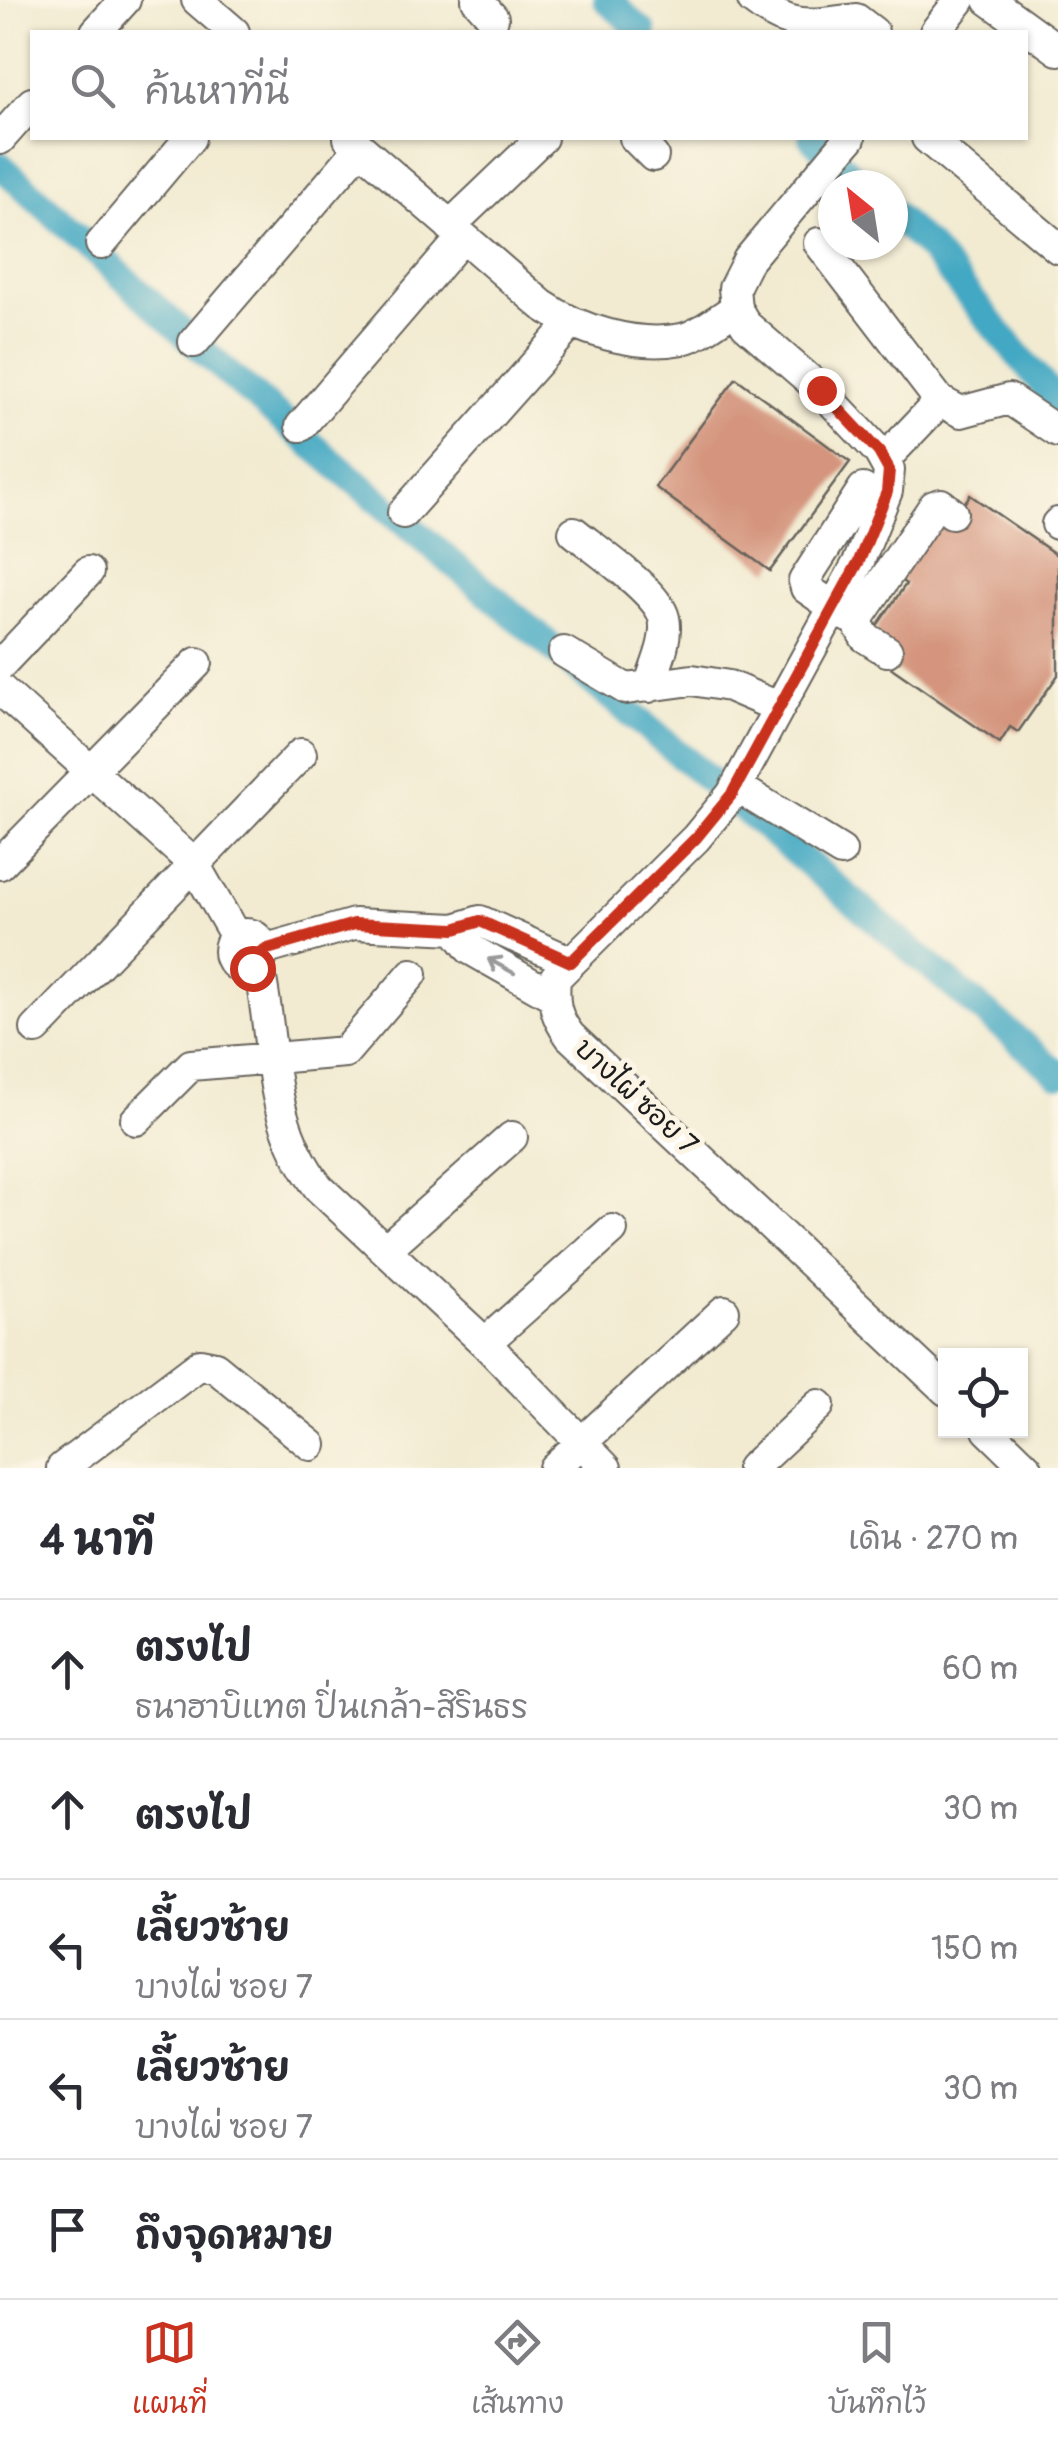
<!DOCTYPE html>
<html lang="th">
<meta charset="utf-8">
<style>
:root{--surface:#fff;--page:#f2f2f3;--text:#2b2b33;--muted:#7c7c81;--line:#e1e1e2;--accent:#c8321e}
body{margin:0;font-family:Pangolin,"Playpen Sans Thai",sans-serif;background:var(--page);color:var(--text)}
.controls{position:absolute;right:30px;bottom:30px;display:grid;overflow:hidden;border-radius:0px;box-shadow:0 2px 8px #0004}
.controls button{width:90px;height:90px;display:grid;place-items:center;padding:0;border:0;border-bottom:2px solid var(--line);background:var(--surface);color:var(--text);font:50px sans-serif}
.compass{position:absolute;left:818px;top:170px;width:90px;height:90px;border-radius:50%;background:var(--surface);box-shadow:0 2px 8px #0004;rotate:330deg}
.stop{position:absolute;width:30px;height:30px;margin:-22px;border:8px solid #c8321e;border-radius:50%;background:#fff}
.stop.end{background:#c8321e;border-color:#fff;box-shadow:0 2px 10px #0008}
.list{margin:0;padding:0;list-style:none}
h2{display:flex;justify-content:space-between;align-items:center;height:130px;margin:0;padding:0 40px;font-size:42px}
h2 small{font-size:32px;font-weight:400;color:var(--muted)}
.list li{display:grid;grid-template-columns:65px 1fr auto;gap:30px;align-items:center;box-sizing:border-box;height:140px;padding:0 40px;border-top:2px solid var(--line)}
.list b{display:block;font-size:38px;white-space:nowrap}
.list p{margin:0;font-size:32px;white-space:nowrap;color:var(--muted)}
.list em{font-size:32px;font-style:normal;color:var(--muted)}
.icon{flex:none;width:55px;height:55px;fill:none;stroke:currentColor;stroke-width:2;stroke-linecap:round;stroke-linejoin:round}
.map{position:relative;flex:none;width:1058px;height:1468px;overflow:hidden}
.search{position:absolute;background:var(--surface);box-shadow:0 2px 8px #0004;left:30px;right:30px;top:30px;height:110px;display:flex;align-items:center;gap:25px;box-sizing:border-box;padding:0 35px;border-radius:0px;color:var(--muted);font-size:38px}
.sheet{height:830px;background:var(--surface)}
nav{display:flex;justify-content:space-around;align-items:center;box-sizing:border-box;height:140px;border-top:2px solid var(--line);background:var(--surface);font-size:28px;color:var(--muted)}
nav a{display:grid;justify-items:center;gap:5px}
nav .on{color:var(--accent)}
.map>svg:first-child{display:block}
.lines{fill:none;stroke-linecap:round;stroke-linejoin:round}
.canal{stroke:#43a8c3;stroke-width:28}
.building{fill:#d4947d}
.minor-casing{stroke:#67645c;stroke-width:34}
.minor{stroke:#fff;stroke-width:30}
.oneway{stroke:#999}
.route{stroke:#c8321e;stroke-width:12}
.labels{text-anchor:middle;dominant-baseline:central;stroke-width:10;stroke-linejoin:round;paint-order:stroke}
.street-label{font-size:28px;fill:#1c1c1c;stroke:#fcf5e5}
</style>
<div class="map">
<svg width="1058" height="1468" viewBox="0 0 1058 1468">
<rect width="100%" height="100%" fill="#fcf5e5"/>
<filter id="ink" filterUnits="userSpaceOnUse"><feTurbulence type="fractalNoise" baseFrequency=".01" numOctaves="2"/><feDisplacementMap in="SourceGraphic" scale="20" xChannelSelector="R" yChannelSelector="G"/><feConvolveMatrix kernelMatrix="1 2 1 2 8 2 1 2 1" color-interpolation-filters="sRGB"/></filter>
<filter id="wash" filterUnits="userSpaceOnUse"><feTurbulence type="fractalNoise" baseFrequency=".0048" numOctaves="4" result="noise"/><feDisplacementMap in="SourceGraphic" scale="40" xChannelSelector="R" yChannelSelector="G"/><feGaussianBlur stdDeviation="2.25" result="paint"/><feColorMatrix in="noise" values="0 0 0 0 0 0 0 0 0 0 0 0 0 0 0 0 0 1.4 0 .05"/><feComposite in="paint" operator="in"/></filter>
<g filter="url(#wash)">
<rect width="100%" height="100%" fill="#f2ebd2"/>
<g class="lines">
<!-- canal -->
<path class="canal" d="M607,0l36,32
M812,138l50,47
M0,165l234,214 824,695
M893,214l36,34 129,155"/>
</g>
<g id="blocks">
<!-- building -->
<path class="building" d="M736,378l114,84 -80,109 -115,-84z
M970,495l88,61v119l-40,57 -8,-5 -10,16 -117,-81 -7,-35 30,-43 -8,-6 44,-62 9,6z"/>
</g>
</g>
<g filter="url(#ink)">
<use href="#blocks" fill-opacity="0" stroke="#67645c" stroke-width="2.5"/>
<g class="lines">
<!-- minor casing -->
<g class="minor-casing">
<path id="minor" d="M197,0l37,32
M477,0l16,18
M753,0c38,30 57,25 103,19l17,13
M989,0l69,50
M96,32l29,-32
M935,32l25,-32
M349,138l193,167c36,25 94,43 140,34 18,-4 39,-22 54,-31
M635,138l18,18
M850,138l-102,122 -14,28 2,20 10,17 75,65 58,62 10,18 -2,21 -28,70 -127,233 -36,44 -141,140c-2,25 0,38 15,58l376,354
M927,138l131,110
M0,139l32,-36
M450,226l92,-88
M819,243l121,158 21,11 48,-13 49,33
M101,244l89,-106
M194,342l166,-194
M301,426l162,-189
M884,460l56,-59
M403,513l167,-188
M1057,524l1,-1
M574,532c22,18 84,60 90,86 5,21 -9,49 -15,69
M848,617l-42,-29 -2,-7 59,-92
M887,651l-22,-14 -9,-16 78,-115 7,-2 11,9
M564,652l62,37 66,-9 37,6 49,21
M0,665l88,-93
M0,689l194,175 42,73
M737,787l104,64
M0,864l197,-201
M455,929l15,20 83,47
M229 951a17 17 0 1 1 34 0a17 17 0 1 1-34 0Z
M263,950l91,-26 101,5 25,-8 91,41
M258,964c19,84 6,152 61,224l166,155 121,125
M36,1029l265,-275
M136,1120l55,-55 154,-13 67,-78
M387,1248l125,-111
M485,1343l127,-113
M988,1430l39,38
M62,1468l138,-104 15,3 96,78
M554,1468l170,-157
M752,1468l67,-63"/>
</g>
<!-- minor -->
<use href="#minor" class="minor"/>
</g>
<!-- one-way arrows -->
<defs><path id="oneway-shaft" d="M-6 0H5M1.5-3L5.5 0L1.5 3" fill="none" stroke-width="1.6" stroke-linecap="round" stroke-linejoin="round" transform="scale(2.5)"/></defs>
<use class="oneway" href="#oneway-shaft" transform="translate(501 966) rotate(-151)"/>
</g>
<g class="lines" filter="url(#ink)">
<!-- route -->
<path class="route" d="M252,968l12,-18 90,-26 101,5 25,-8 91,41 125,-124 36,-44 127,-233 28,-69 2,-22 -10,-18 -58,-62"/>
</g>
<g class="labels">
<!-- street labels -->
<g class="street-label">
<text transform="translate(636 1097) rotate(43)">บางไผ่ ซอย 7</text>
</g>
</g>
</svg>
<div class="controls">
<button><svg class="icon" aria-label="locate" viewBox="0 0 24 24"><circle cx="12" cy="12" r="6"/><path d="M12 2v4M12 18v4M2 12h4M18 12h4"/></svg></button>
</div>
<svg class="compass" viewBox="-18 -18 36 36"><path d="M0-13l5 13h-10z" fill="#e53935"/><path d="M0 13l5-13h-10z" fill="#7c7c81"/></svg>
<div class="stop" style="left:252px;top:968px"></div>
<div class="stop end" style="left:821px;top:390px"></div>
<div class="search"><svg class="icon" aria-label="search" viewBox="0 0 24 24"><circle cx="10" cy="10" r="6"/><path d="M15 15l6 6"/></svg>ค้นหาที่นี่</div>
</div>
<section class="sheet">
<h2>4 นาที<small>เดิน · 270 m</small></h2>
<ul class="list">
<li><svg class="icon" aria-label="ahead" viewBox="0 0 24 24"><path d="M12 20V5M6 11l6-6 6 6"/></svg><div><b>ตรงไป</b><p>ธนาฮาบิแทต ปิ่นเกล้า-สิรินธร</p></div><em>60 m</em></li>
<li><svg class="icon" aria-label="ahead" viewBox="0 0 24 24"><path d="M12 20V5M6 11l6-6 6 6"/></svg><div><b>ตรงไป</b></div><em>30 m</em></li>
<li><svg class="icon" aria-label="left" viewBox="0 0 24 24"><path d="M17 20v-9H6M10 6l-5 5 5 5"/></svg><div><b>เลี้ยวซ้าย</b><p>บางไผ่ ซอย 7</p></div><em>150 m</em></li>
<li><svg class="icon" aria-label="left" viewBox="0 0 24 24"><path d="M17 20v-9H6M10 6l-5 5 5 5"/></svg><div><b>เลี้ยวซ้าย</b><p>บางไผ่ ซอย 7</p></div><em>30 m</em></li>
<li><svg class="icon" aria-label="arrive" viewBox="0 0 24 24"><path d="M6 21V4h12l-3 4 3 4H6"/></svg><div><b>ถึงจุดหมาย</b></div></li>
</ul>
</section>
<nav>
<a class="on"><svg class="icon" aria-label="map" viewBox="0 0 24 24"><path d="M3 6l6-2 6 2 6-2v14l-6 2-6-2-6 2zM9 4v14M15 6v14"/></svg>แผนที่</a>
<a><svg class="icon" aria-label="directions" viewBox="0 0 24 24"><path d="M12 3l9 9-9 9-9-9zM9 14v-3h6M13 9l2 2-2 2"/></svg>เส้นทาง</a>
<a><svg class="icon" aria-label="saved" viewBox="0 0 24 24"><path d="M7 4h10v16l-5-4-5 4z"/></svg>บันทึกไว้</a>
</nav>
